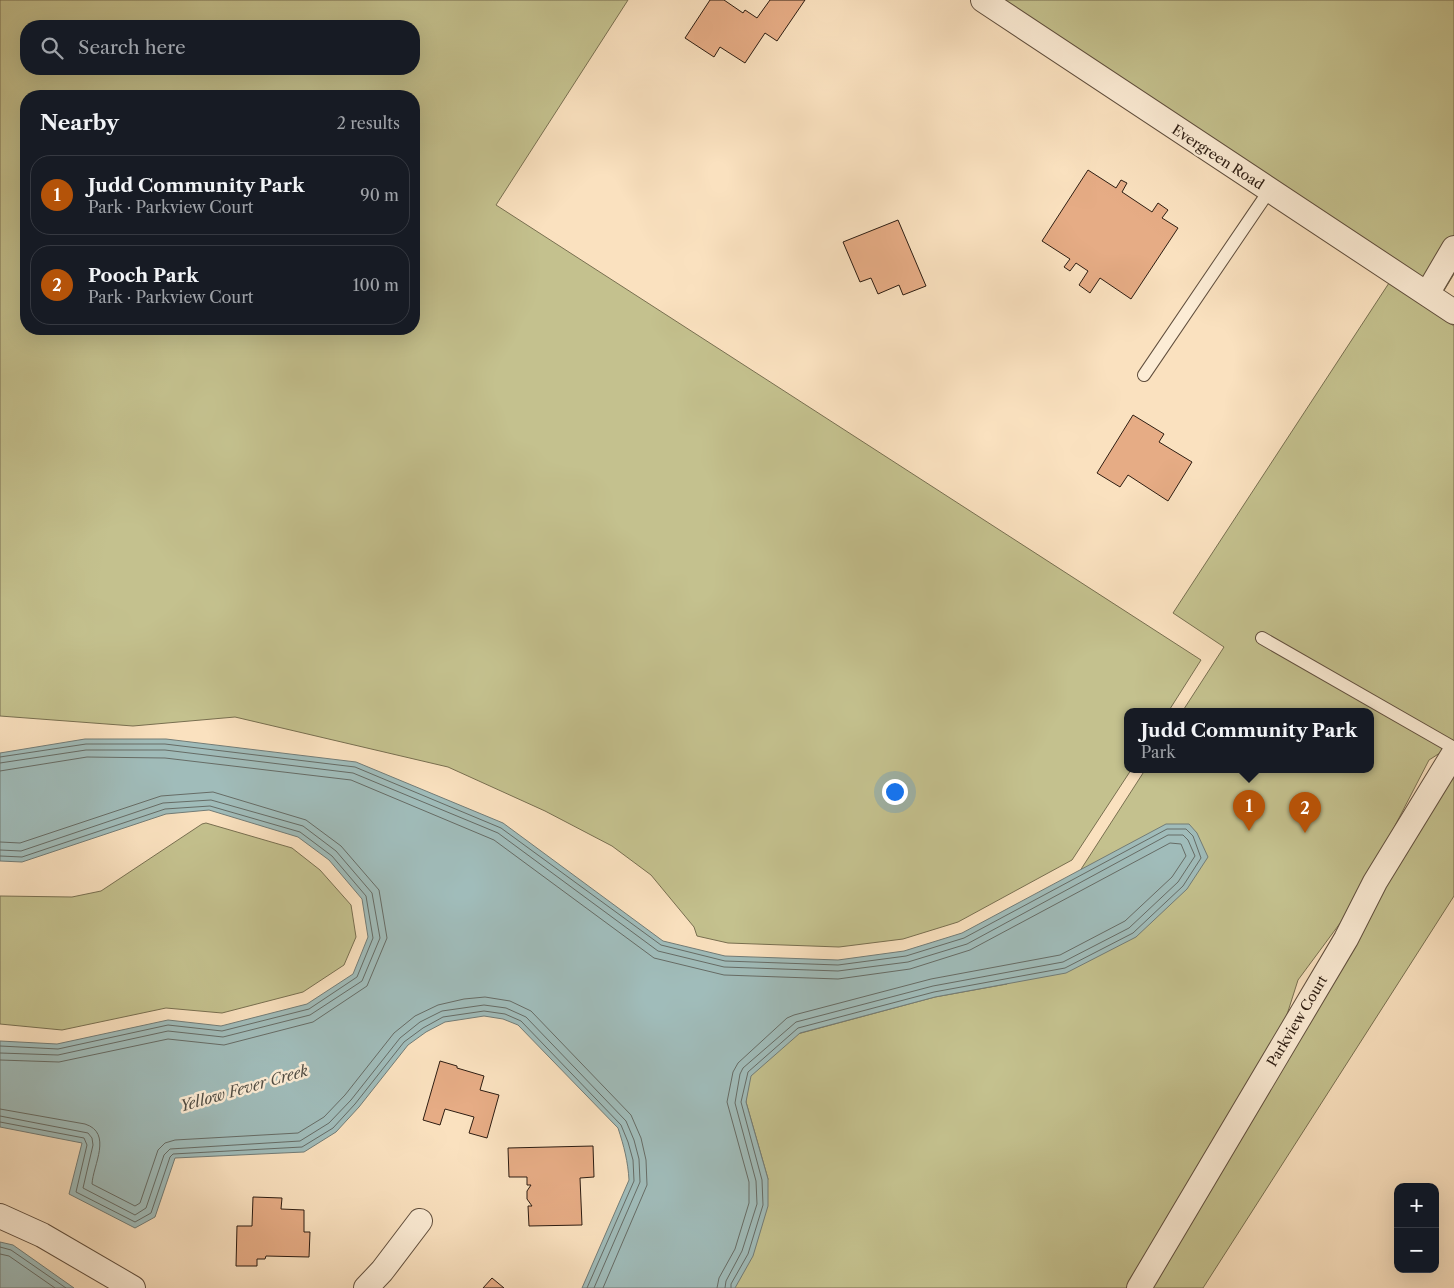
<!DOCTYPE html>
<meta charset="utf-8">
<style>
:root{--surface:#171b24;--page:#20242c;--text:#f1f3f6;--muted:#9ea1a6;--line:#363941;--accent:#b45309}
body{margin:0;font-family:"Libre Caslon Text",serif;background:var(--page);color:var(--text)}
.controls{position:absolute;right:15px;bottom:15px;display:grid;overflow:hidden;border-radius:10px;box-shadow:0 5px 20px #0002}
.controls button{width:45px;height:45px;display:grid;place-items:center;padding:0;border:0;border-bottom:1px solid var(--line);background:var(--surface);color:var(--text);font:25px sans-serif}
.you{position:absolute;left:894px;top:791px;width:18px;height:18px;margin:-12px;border:4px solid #fff;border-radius:50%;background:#1a73e8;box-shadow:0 0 0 8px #1a73e833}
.badge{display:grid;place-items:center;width:32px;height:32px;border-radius:50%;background:var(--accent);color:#fff;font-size:16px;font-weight:700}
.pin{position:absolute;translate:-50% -41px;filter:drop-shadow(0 1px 2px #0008)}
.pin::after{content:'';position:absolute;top:26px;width:18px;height:15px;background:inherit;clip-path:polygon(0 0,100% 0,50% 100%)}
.popup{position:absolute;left:1124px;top:708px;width:250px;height:65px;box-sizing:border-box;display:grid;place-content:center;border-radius:10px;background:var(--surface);filter:drop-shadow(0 1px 4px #0005);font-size:16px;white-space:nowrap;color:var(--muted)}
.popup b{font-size:19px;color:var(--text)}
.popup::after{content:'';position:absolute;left:50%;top:100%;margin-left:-10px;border:10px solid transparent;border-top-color:var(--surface)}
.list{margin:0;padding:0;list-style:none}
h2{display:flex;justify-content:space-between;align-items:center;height:65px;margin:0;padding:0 20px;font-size:21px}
h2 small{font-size:16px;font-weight:400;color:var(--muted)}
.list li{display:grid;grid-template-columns:32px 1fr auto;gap:15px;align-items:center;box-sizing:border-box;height:80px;margin:0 10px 10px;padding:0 10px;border:1px solid var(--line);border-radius:20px}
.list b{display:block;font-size:19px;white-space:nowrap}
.list p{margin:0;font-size:16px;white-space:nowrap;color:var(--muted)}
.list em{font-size:16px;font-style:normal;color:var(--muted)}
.icon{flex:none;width:28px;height:28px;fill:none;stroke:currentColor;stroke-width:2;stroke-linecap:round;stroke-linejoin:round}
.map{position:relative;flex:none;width:1454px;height:1288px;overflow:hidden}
.search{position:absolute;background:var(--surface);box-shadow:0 5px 20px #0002;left:20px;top:20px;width:400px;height:55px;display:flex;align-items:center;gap:12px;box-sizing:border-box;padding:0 18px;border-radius:20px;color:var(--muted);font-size:19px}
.panel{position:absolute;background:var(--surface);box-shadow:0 5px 20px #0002;left:20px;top:90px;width:400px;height:245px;border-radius:20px}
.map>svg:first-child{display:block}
.green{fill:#c4c18e;stroke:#786f50;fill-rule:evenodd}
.water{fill:#a0bcba;stroke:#727c77}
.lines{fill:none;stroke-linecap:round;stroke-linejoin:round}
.shore{stroke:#666c66;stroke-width:1}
.building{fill:#e6ac85;stroke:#2d1d12}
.lane-casing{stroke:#604e3d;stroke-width:14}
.street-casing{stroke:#604e3d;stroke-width:26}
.lane{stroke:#fcecd5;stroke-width:12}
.street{stroke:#fcecd5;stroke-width:24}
.labels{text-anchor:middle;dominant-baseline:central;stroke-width:5;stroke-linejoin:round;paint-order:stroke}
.street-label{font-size:14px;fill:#2d1d12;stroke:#fcecd5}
.water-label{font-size:15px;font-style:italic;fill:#504d44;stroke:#fcecd5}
</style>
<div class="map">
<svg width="1454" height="1288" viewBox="0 0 1454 1288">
<rect width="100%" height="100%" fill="#fae1bf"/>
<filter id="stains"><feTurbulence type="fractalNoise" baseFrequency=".004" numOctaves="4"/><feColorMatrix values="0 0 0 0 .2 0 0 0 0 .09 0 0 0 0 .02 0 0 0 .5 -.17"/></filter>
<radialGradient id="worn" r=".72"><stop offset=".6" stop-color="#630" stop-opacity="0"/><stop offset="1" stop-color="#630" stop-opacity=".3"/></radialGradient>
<!-- green -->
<path class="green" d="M0,0h628l-132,205 705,455 -33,52h-40v58h3l-59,90 -114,62 -55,17 -64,8 -111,-4 -31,-7 -3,-9 -43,-52 -39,-29 -67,-35 -97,-44 -213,-50 -102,9 -133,-10zM26,26h388v43h-388zM26,96h388v233h-388z
M998,0h456v274l-12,20z
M1389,283l65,43v418l-25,16 -74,143 -57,77 -21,66 -148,242h-407l46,-109 -22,-77 3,-55 186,-50 72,-13 138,-214h225v-58h-188l42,-65 -51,-34z
M1454,758v138l-251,392h-60z
M206,823l86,25 28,22 31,35 5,32 -12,28 -41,27 -81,21 -56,-5 -104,22 -62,-6v-128l72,1 29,-6 101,-67z"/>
<!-- water -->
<path class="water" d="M85,739h81l190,23 147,61 160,118 62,15 113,4 66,-9 58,-18 204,-109h23l8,9 11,24 -21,32 -51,48 -70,36 -131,24 -135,36 -49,43 -5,26 22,77v27l-15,50 -18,32h-153l47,-108c-1,-18 -5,-34 -11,-52l-100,-103 -15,-6 -19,-3 -39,6 -19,10 -18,13 -49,62 -23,25 -32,20 -129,6 -20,59 -20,11 -66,-34 13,-51 -82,-16v-86l57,3 111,-24 53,6 86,-22 46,-30 15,-37 -6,-38 -33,-39 -31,-23 -89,-27 -43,4 -144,48 -22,-1v-108z
M0,1242l13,3 61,43h-74z"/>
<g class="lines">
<!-- shore -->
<path class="shore" d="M0,757l86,-13h79l190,23 146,61 160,117 64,16 113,4 68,-9 58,-18 203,-109h19l7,7 8,22 -18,28 -50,47 -68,35 -131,24 -136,36 -50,44 -7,30 21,78 1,25 -15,49 -17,30v4
M0,763l86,-13h79l188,23 145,60 160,118 66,16 114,4 70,-9 59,-18 201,-109h15l5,5 7,16 -17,26 -49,46 -66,34 -130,24 -137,36 -53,46 -3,6 -5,29 21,78 1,23 -15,47 -16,30 -1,7
M0,771l87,-14 78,1 186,22 143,60 160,118 70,17 114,4 72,-10 60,-19 200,-107 11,1 5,12 -14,21 -47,44 -65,34 -129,24 -137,36 -7,3 -49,45 -5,9 -6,30 22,80v21l-14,46 -16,29 -2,10
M0,842l20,1 141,-47 52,-4 93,28 35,26 38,44 8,48 -20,48 -54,36 -89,23 -56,-6 -109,23 -59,-2
M0,850l21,1 142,-48 48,-3 92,26 33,25 36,42 8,45 -18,43 -52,34 -87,22 -55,-6 -110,24 -58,-2
M0,856l22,1 143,-48 45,-3 90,26 32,24 34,40 7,42 -16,39 -48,32 -87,22 -54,-6 -110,24 -58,-3
M0,1109l85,15c28,9 8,41 7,60l43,22 5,-3 18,-53 7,-7 10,-3 123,-7 26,-16 21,-22 49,-62 21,-17 23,-11 26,-6 21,-2 25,4 21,10 100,104 10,23 5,22 1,25 -44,103
M0,1116l88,17 4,5 1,7 -10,43 52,27 11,-7 18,-53 6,-6 130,-8 29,-18 22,-23 49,-62 20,-16 22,-11 42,-6 22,3 20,9 100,104 8,19 5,19 1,23 -46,106
M0,1122l84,16 3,7 -11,47 59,30 16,-9 19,-56 3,-3 129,-7 31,-19 22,-24 49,-62 19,-14 20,-11 41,-6 21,3 16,7 100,104 7,17 5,18 1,21 -47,107
M0,1247l11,3 55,38
M0,1254l9,2 46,32"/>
</g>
<!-- building -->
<path class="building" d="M710,0h14l19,13 2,-3 12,8 13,-18h35l-28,41 -12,-8 -20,30 -25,-16 -6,10 -29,-19z
M1088,170l28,18 5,-8 6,3 -5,9 30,20 6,-9 10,7 -6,8 16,10 -47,71 -31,-21 -10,15 -11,-8 9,-14 -12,-8 -6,8 -6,-4 6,-8 -28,-18z
M898,220l28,66 -23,9 -4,-10 -21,9 -7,-16 -11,4 -17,-40z
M1133,415l31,19 -5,8 33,20 -24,39 -40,-26 -8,12 -23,-14z
M440,1061l17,5v2l27,8 -4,14 19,5 -12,43 -18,-5 5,-16 -29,-8 -5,16 -17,-5z
M593,1146l1,31 -14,1 2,47 -53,1 -1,-20h4l-5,-7v-8l4,-6h-4v-8h-18l-1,-29z
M253,1197l29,1 -1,11 23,1v22h6l-1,25 -43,-1 -1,3h-8v7h-21l1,-40h15z
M492,1278l12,10h-21z"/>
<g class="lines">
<!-- lane casing -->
<g class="lane-casing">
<path id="lane" d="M1144,375l125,-184
M1262,638l192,110"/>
</g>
<!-- street casing -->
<g class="street-casing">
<path id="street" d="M983,0l471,312
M1427,294l27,-46
M0,1216l42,19 91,53
M366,1288l16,-17 38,-50
M1139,1288l207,-349 29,-57 79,-129"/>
</g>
<!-- lane -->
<use href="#lane" class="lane"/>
<!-- street -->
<use href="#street" class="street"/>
</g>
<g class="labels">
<!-- street labels -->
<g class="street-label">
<text transform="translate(1218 157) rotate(33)">Evergreen Road</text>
<text transform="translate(1297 1021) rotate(-59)">Parkview Court</text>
</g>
<!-- water labels -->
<g class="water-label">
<text transform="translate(244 1088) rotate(-16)">Yellow Fever Creek</text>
</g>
</g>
<rect width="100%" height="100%" filter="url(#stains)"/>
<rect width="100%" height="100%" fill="url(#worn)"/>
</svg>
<div class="controls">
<button>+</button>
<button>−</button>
</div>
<div class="you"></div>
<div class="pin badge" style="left:1249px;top:831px">1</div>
<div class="popup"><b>Judd Community Park</b>Park</div>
<div class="pin badge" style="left:1305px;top:833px">2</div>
<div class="search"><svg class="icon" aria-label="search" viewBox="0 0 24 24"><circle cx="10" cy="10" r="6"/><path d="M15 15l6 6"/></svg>Search here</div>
<section class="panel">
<h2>Nearby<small>2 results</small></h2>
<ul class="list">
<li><span class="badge">1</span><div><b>Judd Community Park</b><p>Park · Parkview Court</p></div><em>90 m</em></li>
<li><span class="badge">2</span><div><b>Pooch Park</b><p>Park · Parkview Court</p></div><em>100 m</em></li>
</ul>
</section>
</div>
